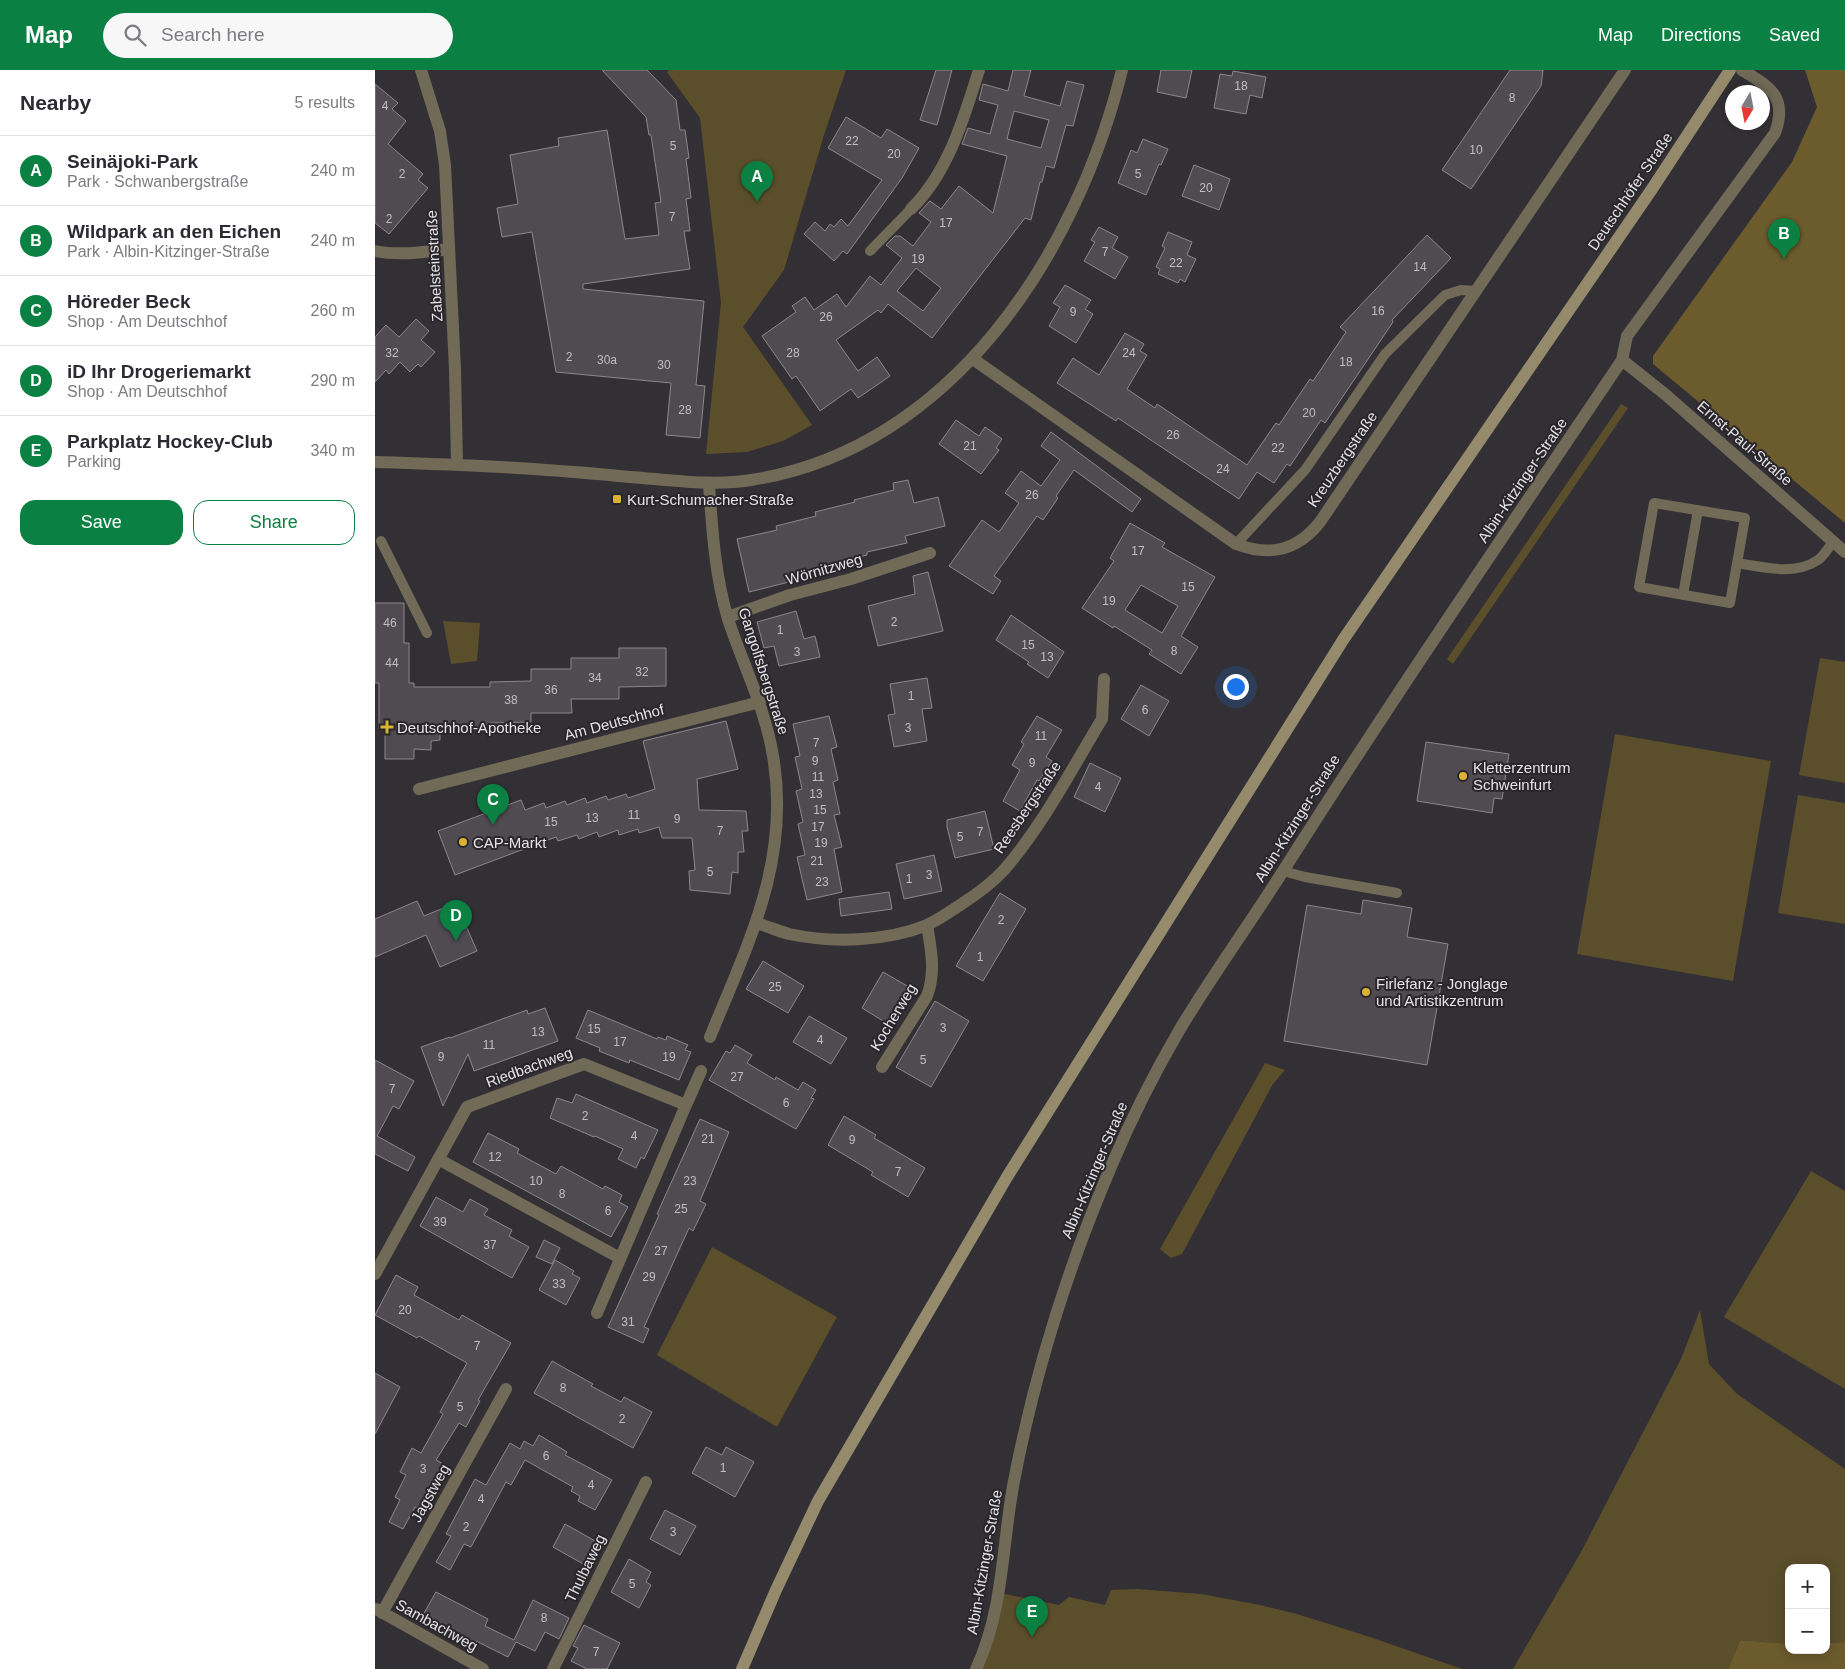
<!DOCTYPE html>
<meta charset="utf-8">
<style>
:root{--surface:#fff;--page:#f7f7f7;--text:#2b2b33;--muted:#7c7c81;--line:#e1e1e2;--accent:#0b8043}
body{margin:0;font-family:Arial,sans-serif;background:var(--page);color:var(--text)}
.controls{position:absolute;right:15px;bottom:15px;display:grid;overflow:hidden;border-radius:10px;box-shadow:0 2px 12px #0003}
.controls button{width:45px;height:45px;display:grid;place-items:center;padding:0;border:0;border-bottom:1px solid var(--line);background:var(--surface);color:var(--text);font:25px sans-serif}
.compass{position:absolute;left:1350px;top:15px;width:45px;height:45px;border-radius:50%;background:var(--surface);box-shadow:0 2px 12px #0003;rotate:190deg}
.you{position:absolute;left:860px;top:616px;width:18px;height:18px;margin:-12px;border:4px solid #fff;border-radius:50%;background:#1a73e8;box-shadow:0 0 0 8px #1a73e833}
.badge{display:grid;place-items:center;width:32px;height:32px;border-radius:50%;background:var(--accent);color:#fff;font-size:16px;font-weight:700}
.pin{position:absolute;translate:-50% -41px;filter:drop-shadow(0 1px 2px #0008)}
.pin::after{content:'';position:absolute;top:26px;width:18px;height:15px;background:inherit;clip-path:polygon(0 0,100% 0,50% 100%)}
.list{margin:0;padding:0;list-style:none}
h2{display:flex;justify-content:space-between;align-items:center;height:65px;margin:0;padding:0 20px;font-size:21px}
h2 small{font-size:16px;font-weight:400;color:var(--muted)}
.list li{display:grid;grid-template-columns:32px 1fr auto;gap:15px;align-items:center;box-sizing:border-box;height:70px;padding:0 20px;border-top:1px solid var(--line)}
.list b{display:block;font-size:19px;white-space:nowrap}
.list p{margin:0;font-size:16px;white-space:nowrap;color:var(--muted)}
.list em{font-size:16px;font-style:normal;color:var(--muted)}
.actions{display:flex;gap:10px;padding:15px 20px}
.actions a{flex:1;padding:11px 0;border:1px solid var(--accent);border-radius:15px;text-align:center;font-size:18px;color:var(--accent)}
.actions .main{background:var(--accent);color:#fff}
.icon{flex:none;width:28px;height:28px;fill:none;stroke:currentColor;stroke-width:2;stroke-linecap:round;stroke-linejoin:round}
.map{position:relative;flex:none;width:1470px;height:1599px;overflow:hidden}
header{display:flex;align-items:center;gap:30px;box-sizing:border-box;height:70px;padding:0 25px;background:var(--accent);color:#fff}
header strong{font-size:24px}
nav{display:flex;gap:28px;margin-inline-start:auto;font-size:18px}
.search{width:350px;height:45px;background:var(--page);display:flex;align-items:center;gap:12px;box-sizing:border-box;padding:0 18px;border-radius:28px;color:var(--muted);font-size:19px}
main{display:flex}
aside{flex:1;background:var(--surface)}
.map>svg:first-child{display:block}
.green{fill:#5b4e2a}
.forest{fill:#6b5b2d}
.building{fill:#4f4b51;stroke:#8b878d;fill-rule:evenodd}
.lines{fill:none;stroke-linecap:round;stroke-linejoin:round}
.service{stroke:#716a57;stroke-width:10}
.minor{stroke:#716a57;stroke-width:12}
.secondary{stroke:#958a6b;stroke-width:12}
.poi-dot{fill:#dab333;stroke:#29262b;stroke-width:2}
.labels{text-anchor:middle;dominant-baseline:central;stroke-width:4;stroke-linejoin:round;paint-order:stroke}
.number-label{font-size:12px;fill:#c0bdc2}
.street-label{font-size:15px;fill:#e6e3e7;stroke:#29262b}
.poi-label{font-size:15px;fill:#e6e3e7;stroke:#29262b;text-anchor:start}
</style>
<header>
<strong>Map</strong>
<div class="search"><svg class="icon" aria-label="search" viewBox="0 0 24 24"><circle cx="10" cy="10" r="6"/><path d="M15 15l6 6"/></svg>Search here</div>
<nav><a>Map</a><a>Directions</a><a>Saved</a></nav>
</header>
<main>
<aside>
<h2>Nearby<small>5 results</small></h2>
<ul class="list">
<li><span class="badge">A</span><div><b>Seinäjoki-Park</b><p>Park · Schwanbergstraße</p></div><em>240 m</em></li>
<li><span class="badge">B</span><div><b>Wildpark an den Eichen</b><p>Park · Albin-Kitzinger-Straße</p></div><em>240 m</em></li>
<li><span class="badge">C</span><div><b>Höreder Beck</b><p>Shop · Am Deutschhof</p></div><em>260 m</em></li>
<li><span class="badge">D</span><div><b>iD Ihr Drogeriemarkt</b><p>Shop · Am Deutschhof</p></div><em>290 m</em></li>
<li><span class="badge">E</span><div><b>Parkplatz Hockey-Club</b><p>Parking</p></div><em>340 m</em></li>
</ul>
<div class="actions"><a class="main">Save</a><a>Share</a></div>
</aside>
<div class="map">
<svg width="1470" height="1599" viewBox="0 0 1470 1599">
<rect width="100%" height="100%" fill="#333035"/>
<!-- green -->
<path class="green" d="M294,0h177l-22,65 -40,135 -41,57 69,98 -29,16 -36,11 -41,2 15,-151 -21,-185 -33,-46z
M1246,334l7,4 -175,256 -6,-5z
M68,551l37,2 -3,38 -26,3z
M1445,588l25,4v121l-46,-8z
M1240,664l156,27 -38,220 -156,-27z
M1423,725l47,8v121l-67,-11z
M890,993l20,7 -12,14 -91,170 -11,4 -11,-9z
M1436,1101l34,20v198l-121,-72z
M337,1177l125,70 -60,110 -120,-72z
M1325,1240l9,54 28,30 108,75v173l-19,1v-75h-37v76l-49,-4 -12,29h-215l68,-117 100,-193z
M762,1519l64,5 59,11 37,9 73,23 92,32h-483l21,-76 59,12 10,-8 36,8 6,-15z"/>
<!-- forest -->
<path class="forest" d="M1430,0h40v453l-192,-159v-8l139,-194 25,-55z
M1365,1570l49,4v6h37v-7l19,-1v27h-117z"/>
<!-- building -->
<path class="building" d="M227,0h45l29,30 4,30h5l4,28 -3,1 5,39 -5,1 4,32h-6l6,38 -107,15v5l121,12 -8,84 9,1 -5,52 -34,-3 5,-52 -115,-11 -24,-140 -30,5 -5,-29 21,-4 -8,-49 49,-9 -1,-8 49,-8 18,109 34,-4 -4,-32 6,-1 -10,-67h-2l-3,-18z
M561,0h16l-15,55 -17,-5z
M638,0h18l-7,26 36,10 7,-25 17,4 -11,41 -7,-1 -12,43 -8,-2 -4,16h-2l-9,38 -6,-2 -93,120 -44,-34 -7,9 -3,-3 -42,30 22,31 19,-14 13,19 -32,22 -7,-9 -31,22 -24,-35 -4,3 -30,-43 34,-24 -4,-6 13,-9 9,13 23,-16 9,13 24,-31 11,9 21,-27 -16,-13 9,-9h5l13,10 18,-24 -12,-9 11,-12 11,8 18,-23 34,27 14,-57 -45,-12 6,-16 22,6 8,-29 -19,-5 4,-16 25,7zM639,41l35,9 -8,28 -34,-9zM541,198l25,20 -18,23 -26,-20z
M786,0h31l-6,28 -29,-6z
M1135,0h33l-2,16 -70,103 -29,-19z
M858,1l33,6 -4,21 -12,-3 -4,19 -32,-6 6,-34 12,2z
M0,14l23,19 -6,6 14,12 -18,23 35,30 -5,6 10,8 -39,46 -14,-11z
M471,47l35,21 6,-9 32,19 -17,30 -55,76 -4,-3 -9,10 -30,-27 11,-12 10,9 5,-7 4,3 7,-8 7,7 34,-46 -54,-32z
M768,69l25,10 -7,16 -2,-1 -13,31 -28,-12 13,-33 6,3z
M819,95l36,14 -11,31 -37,-14z
M724,157l19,10 -6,11 16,9 -13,22 -31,-18 11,-19 -4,-2z
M793,162l24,10 -5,13 9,4 -11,23 -5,-3 -2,4 -20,-9 2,-5 -4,-2 9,-19 -3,-2z
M1052,165l24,23 -59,62 1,2 -68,101 -4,-3 -31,46 -3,-2 -13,19 -17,-11 -18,27 -121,-81 -2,3 -59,-38 16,-25 26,17 26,-42 19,11 -4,7 7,4 -20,34 28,19 2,-4 90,61 29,-42 3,2 31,-46 3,2 33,-49 -6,-5z
M690,215l26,15 -6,9 8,5 -17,29 -27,-17 11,-19 -7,-4z
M41,249l13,12 -8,9 14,12 -14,15 -3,-3 -8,8 -10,-10 -11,12 -3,-4 -11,12v-45l11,-12 13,12z
M581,350l23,16 6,-9 17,12 -6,9 3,2 -18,24 -42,-30z
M676,362l90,67 -9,13 -58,-42 -18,26 2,2 -15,22 -6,-4 -43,60 7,5 -8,13 -44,-28 33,-46 17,12 20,-29 -14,-10 16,-22 20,15 19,-26 -19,-14z
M533,410l6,23 24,-6 7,29 -40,10 2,7 -40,9v3l-40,10 1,4 -40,9 1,4 -40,10 -12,-53 40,-9 -1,-4 40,-10 -1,-4 40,-10 -1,-2 40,-10 -1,-7z
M755,453l35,20 -3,4 53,30 -34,59 17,11 -17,27 -32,-20 3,-4 -38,-24 -1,2 -31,-20 32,-47 -4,-3zM766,515l37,21 -16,27 -37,-23z
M553,502l15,59 -65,15 -10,-40 47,-12 -2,-18z
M0,533h29v40h5v40h5v4h76v-5l41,-1v-12h40v-11h48v-10h47v38l-47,1v12h-48l1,14h-41v9l-41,1v4h-50v13l-9,1v9l-17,-1v10h-29v-30h-6v-46h-4z
M421,541l8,28 11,-3 5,21 -41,9 -5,-20 -10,2 -7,-26z
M636,545l53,37 -16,26 -21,-14 2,-2 -33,-22z
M552,608l5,30 -10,1 5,32 -33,6 -6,-32 7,-1 -5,-30z
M766,615l28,16 -20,35 -28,-17z
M454,646l8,31 -6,2 7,31 -5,2 7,32 -6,1 8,32 -8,2 8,43 -35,8 -10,-43 8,-2 -7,-31 5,-2 -7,-31 6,-2 -7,-32 5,-1 -7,-32z
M662,646l25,14 -16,27 6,4 -13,20 -2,-1 -17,31 -17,-10 17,-31 -8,-5 12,-21 -3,-2z
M351,651l12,48 -41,10 2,31 47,1 2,20h-6l2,21h-6v21l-6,-1 -2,22 -40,-4 -1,-19 6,-1 -3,-32h-30l-3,-11 -20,6 -1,-4 -19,6 -1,-5 -19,7 -2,-5 -18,7 -2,-4 -19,6 -2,-4 -101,38 -17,-44 83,-31 4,10 19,-7 2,5 19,-7 2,4 18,-7 2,5 19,-7 2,4 18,-6 2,4 27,-9 -12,-48z
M1051,672l83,12 -7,45 -8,-1 -2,15 -75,-12z
M715,693l31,15 -16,34 -31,-15z
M610,741l9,38 -39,9 -8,-31v-7z
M559,785l8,36 -38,8 -8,-35z
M514,822l3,17 -51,7 -2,-17z
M625,823l26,16 -43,72 -27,-15z
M988,830l49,8 -5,29 41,7 -21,121 -143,-24 23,-136 54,9z
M42,831l7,15 32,-13 21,48 -37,16 -14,-32 -51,22v-38z
M388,891l41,25 -16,27 -42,-24z
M508,902l26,15 -21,37 -26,-16z
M560,931l34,20 -38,66 -35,-20z
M170,938l13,33 -84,30 -6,-17 -25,52 -22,-59 29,-10v1l77,-28 1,4z
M213,940l69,29 1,-2 8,3 1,-4 21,9 -3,5 6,2 -12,28 -49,-20 -1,3 -30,-12 1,-3 -24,-10z
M434,946l38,22 -16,26 -38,-22z
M360,975l17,10 -5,8 28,17 1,-3 22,13 5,-8 13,8 -5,8 3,1 -18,30 -87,-49 17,-29 4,2z
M0,990l39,21 -15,28 -6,-3 -16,30 38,21 -7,14 -33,-17z
M201,1024l82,36 -14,29 -3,-2 -5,11 -18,-9 5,-10 -28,-13 -1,1 -44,-19 7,-20 15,5z
M469,1046l32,19 -2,3 51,30 -17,29 -37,-22 2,-3 -45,-27z
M325,1049l29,13 -29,69 6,3 -13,27 -4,-3 -45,99 5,2 -6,14 -35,-16 51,-112 -2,-1z
M113,1063l31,16 -2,4 39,21 5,-8 42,23 2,-3 17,9 -3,7 9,5 -17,30 -138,-75z
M61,1127l27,15 7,-13 18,10 -4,6 28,15 -3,6 20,11 -17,31 -92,-52z
M169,1170l16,8 -8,16 -16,-7z
M180,1190l19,11 -2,3 8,4 -14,27 -27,-15z
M21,1205l22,12 -4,8 45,25 3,-5 49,28 -33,57 2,1 -14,26 -7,-4 -23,37 11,6 -24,46 -8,-5 -12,22 -14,-7 11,-22 -5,-3 11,-22 -6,-3 12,-24 9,5 22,-39 -3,-2 27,-49 -48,-27 -2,2 -42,-23z
M177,1291l41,23 -2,2 30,16 3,-5 28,15 -19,36 -99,-55z
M0,1303l25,14 -25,47z
M164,1365l28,17 -2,3 47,25 -17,30 -17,-9 2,-5 -9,-5 2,-4 -48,-27 -14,25 -5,-3 -35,65 -7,-3 -14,26 -14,-8 15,-26 -5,-2 29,-55 11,6 24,-42 10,6 4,-8 9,5z
M331,1377l16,8 4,-8 28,15 -19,35 -43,-24z
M290,1440l31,16 -16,29 -30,-16z
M190,1454l32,18 -12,23 -32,-18z
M254,1489l22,13 -5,10 5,3 -12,23 -28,-16z
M61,1522l52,27 -3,7 29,14 19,-40 36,18 -10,21 -14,-7 -10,19 -19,-9 -8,15 -32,-16 -1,2 -52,-28z
M209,1555l36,18 -13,26h-20l-16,-8 7,-13 -5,-2z"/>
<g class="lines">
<!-- service -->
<path class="service" d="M495,181l41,-42
M1279,433l91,15 -15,85 -91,-16z
M6,471l46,92
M861,474l69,-74 80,-116 60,-59 16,-5 15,1
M1362,493c25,4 58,13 81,-3 6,-4 10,-12 15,-18
M1308,525l15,-85
M908,801l22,6 92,16"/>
<!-- minor -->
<path class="minor" d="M46,0l19,61 5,34 10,204 2,95
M536,139c37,-36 53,-91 68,-139
M0,181c24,5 50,1 74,-2
M598,289l263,185c34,13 61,7 84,-22l305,-452
M1247,290l44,35 179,157
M0,392c66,2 132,4 198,10 27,2 55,5 82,7 33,3 64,6 96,1 201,-31 326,-227 371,-410
M334,414c3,45 6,92 19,135 15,46 37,88 45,137 18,104 -25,188 -63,281
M353,547l62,-22 61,-16 79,-26
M44,719l341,-87
M381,853c11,3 22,8 33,11 42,9 97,8 138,-9 13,-6 24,-14 36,-22 14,-9 29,-20 41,-33 38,-44 65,-96 95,-146l3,-5 2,-40
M507,997l45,-71c9,-24 4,-47 0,-71
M311,1035l15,-34
M63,1089l182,99
M0,1204l92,-167 117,-43 102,41 -89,208
M1,1539l107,60
M7,1543l124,-224
M178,1599l93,-187
M601,1599c28,-59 26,-126 38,-188 21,-110 55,-217 99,-319 19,-45 42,-90 67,-133 33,-55 71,-107 105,-161 109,-172 224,-340 337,-508l5,-24 148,-203c13,-36 -5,-46 -33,-63"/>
<!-- secondary -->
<path class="secondary" d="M367,1599l34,-79 42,-89 189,-324 336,-537 309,-451 78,-119"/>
</g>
<!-- markers -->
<g class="poi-dot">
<rect x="237" y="424" width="10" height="10" rx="2.5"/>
<path d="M9.5 649.5h5v5h5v5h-5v5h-5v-5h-5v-5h5z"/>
<circle cx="1088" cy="706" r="5"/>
<circle cx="88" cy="772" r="5"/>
<circle cx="991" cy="922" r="5"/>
</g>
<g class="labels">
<!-- number labels -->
<g class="number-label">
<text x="866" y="16">18</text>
<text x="1137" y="28">8</text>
<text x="10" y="36">4</text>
<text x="477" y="71">22</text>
<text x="298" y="76">5</text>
<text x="1101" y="80">10</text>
<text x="519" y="84">20</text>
<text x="27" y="104">2</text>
<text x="763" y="104">5</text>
<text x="831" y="118">20</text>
<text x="297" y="147">7</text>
<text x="14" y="149">2</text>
<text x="571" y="153">17</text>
<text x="730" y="182">7</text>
<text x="543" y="189">19</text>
<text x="801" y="193">22</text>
<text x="1045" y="197">14</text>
<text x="1003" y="241">16</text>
<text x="698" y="242">9</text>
<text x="451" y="247">26</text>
<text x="17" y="283">32</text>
<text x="418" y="283">28</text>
<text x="754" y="283">24</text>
<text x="194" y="287">2</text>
<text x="232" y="290">30a</text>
<text x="971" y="292">18</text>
<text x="289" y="295">30</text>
<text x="310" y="340">28</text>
<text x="934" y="343">20</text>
<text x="798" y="365">26</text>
<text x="595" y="376">21</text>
<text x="903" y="378">22</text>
<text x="848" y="399">24</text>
<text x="657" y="425">26</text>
<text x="763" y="481">17</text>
<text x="813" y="517">15</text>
<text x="734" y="531">19</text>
<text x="519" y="552">2</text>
<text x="15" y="553">46</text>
<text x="405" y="560">1</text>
<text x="653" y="575">15</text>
<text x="799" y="581">8</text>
<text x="422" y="582">3</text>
<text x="672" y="587">13</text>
<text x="17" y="593">44</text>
<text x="267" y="602">32</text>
<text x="220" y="608">34</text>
<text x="176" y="620">36</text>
<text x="536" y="626">1</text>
<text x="136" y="630">38</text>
<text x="770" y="640">6</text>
<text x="533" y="658">3</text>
<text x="666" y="666">11</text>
<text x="441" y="673">7</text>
<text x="440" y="691">9</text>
<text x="657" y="693">9</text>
<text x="443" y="707">11</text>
<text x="723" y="717">4</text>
<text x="441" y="724">13</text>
<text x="445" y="740">15</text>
<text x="259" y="745">11</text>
<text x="217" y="748">13</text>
<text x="302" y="749">9</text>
<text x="176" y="752">15</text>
<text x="443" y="757">17</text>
<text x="345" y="761">7</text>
<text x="605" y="762">7</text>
<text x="585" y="767">5</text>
<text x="446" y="773">19</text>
<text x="442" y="791">21</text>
<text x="335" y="802">5</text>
<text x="554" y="805">3</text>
<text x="534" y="809">1</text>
<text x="447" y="812">23</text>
<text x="626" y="850">2</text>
<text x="605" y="887">1</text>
<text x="400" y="917">25</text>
<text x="568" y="958">3</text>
<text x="219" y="959">15</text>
<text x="163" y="962">13</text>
<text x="445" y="970">4</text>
<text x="245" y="972">17</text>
<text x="114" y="975">11</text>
<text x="66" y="987">9</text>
<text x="294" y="987">19</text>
<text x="548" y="990">5</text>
<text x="362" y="1007">27</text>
<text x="17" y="1019">7</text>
<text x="411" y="1033">6</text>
<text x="210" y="1046">2</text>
<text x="259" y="1066">4</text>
<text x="333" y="1069">21</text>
<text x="477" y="1070">9</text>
<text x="120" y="1087">12</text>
<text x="523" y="1102">7</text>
<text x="161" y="1111">10</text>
<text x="315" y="1111">23</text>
<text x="187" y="1124">8</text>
<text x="306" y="1139">25</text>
<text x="233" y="1141">6</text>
<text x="65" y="1152">39</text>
<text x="115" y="1175">37</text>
<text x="286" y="1181">27</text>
<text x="274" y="1207">29</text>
<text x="184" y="1214">33</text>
<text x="30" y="1240">20</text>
<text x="253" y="1252">31</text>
<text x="102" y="1276">7</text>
<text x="188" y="1318">8</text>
<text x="85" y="1337">5</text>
<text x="247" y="1349">2</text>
<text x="171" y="1386">6</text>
<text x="348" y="1398">1</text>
<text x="48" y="1399">3</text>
<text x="216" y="1415">4</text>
<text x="106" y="1429">4</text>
<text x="91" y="1457">2</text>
<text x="298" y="1462">3</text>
<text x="257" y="1514">5</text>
<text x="169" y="1548">8</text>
<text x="221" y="1582">7</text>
</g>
<!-- street labels -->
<g class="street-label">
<text transform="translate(1255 121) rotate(-56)">Deutschhöfer Straße</text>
<text transform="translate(59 196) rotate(-93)">Zabelsteinstraße</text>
<text transform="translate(1370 373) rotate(41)">Ernst-Paul-Straße</text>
<text transform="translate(967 389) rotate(-56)">Kreuzbergstraße</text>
<text transform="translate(1147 410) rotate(-56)">Albin-Kitzinger-Straße</text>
<text transform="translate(449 499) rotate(-16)">Wörnitzweg</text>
<text transform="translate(389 601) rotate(72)">Gangolfsbergstraße</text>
<text transform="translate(239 652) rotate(-15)">Am Deutschhof</text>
<text transform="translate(652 737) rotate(-56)">Reesbergstraße</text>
<text transform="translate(922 748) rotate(-58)">Albin-Kitzinger-Straße</text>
<text transform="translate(518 947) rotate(-59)">Kocherweg</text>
<text transform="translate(154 997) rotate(-20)">Riedbachweg</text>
<text transform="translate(719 1100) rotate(-67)">Albin-Kitzinger-Straße</text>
<text transform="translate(55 1423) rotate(-61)">Jagstweg</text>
<text transform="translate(609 1492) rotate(-80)">Albin-Kitzinger-Straße</text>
<text transform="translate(210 1498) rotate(-64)">Thulbaweg</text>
<text transform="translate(62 1555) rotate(29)">Sambachweg</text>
</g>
<!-- poi labels -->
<g class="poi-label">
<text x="252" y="429">Kurt-Schumacher-Straße</text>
<text x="22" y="657">Deutschhof-Apotheke</text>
<text x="1098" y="697">Kletterzentrum<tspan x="1098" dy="17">Schweinfurt</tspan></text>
<text x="98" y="772">CAP-Markt</text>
<text x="1001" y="913">Firlefanz - Jonglage<tspan x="1001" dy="17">und Artistikzentrum</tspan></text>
</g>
</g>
</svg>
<div class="controls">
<button>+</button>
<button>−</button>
</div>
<svg class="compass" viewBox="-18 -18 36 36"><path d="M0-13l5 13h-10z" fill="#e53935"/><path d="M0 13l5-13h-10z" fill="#7c7c81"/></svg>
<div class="you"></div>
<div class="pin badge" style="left:382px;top:132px">A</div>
<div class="pin badge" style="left:1409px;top:189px">B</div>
<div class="pin badge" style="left:118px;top:755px">C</div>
<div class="pin badge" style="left:81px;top:871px">D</div>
<div class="pin badge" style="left:657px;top:1567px">E</div>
</div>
</main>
